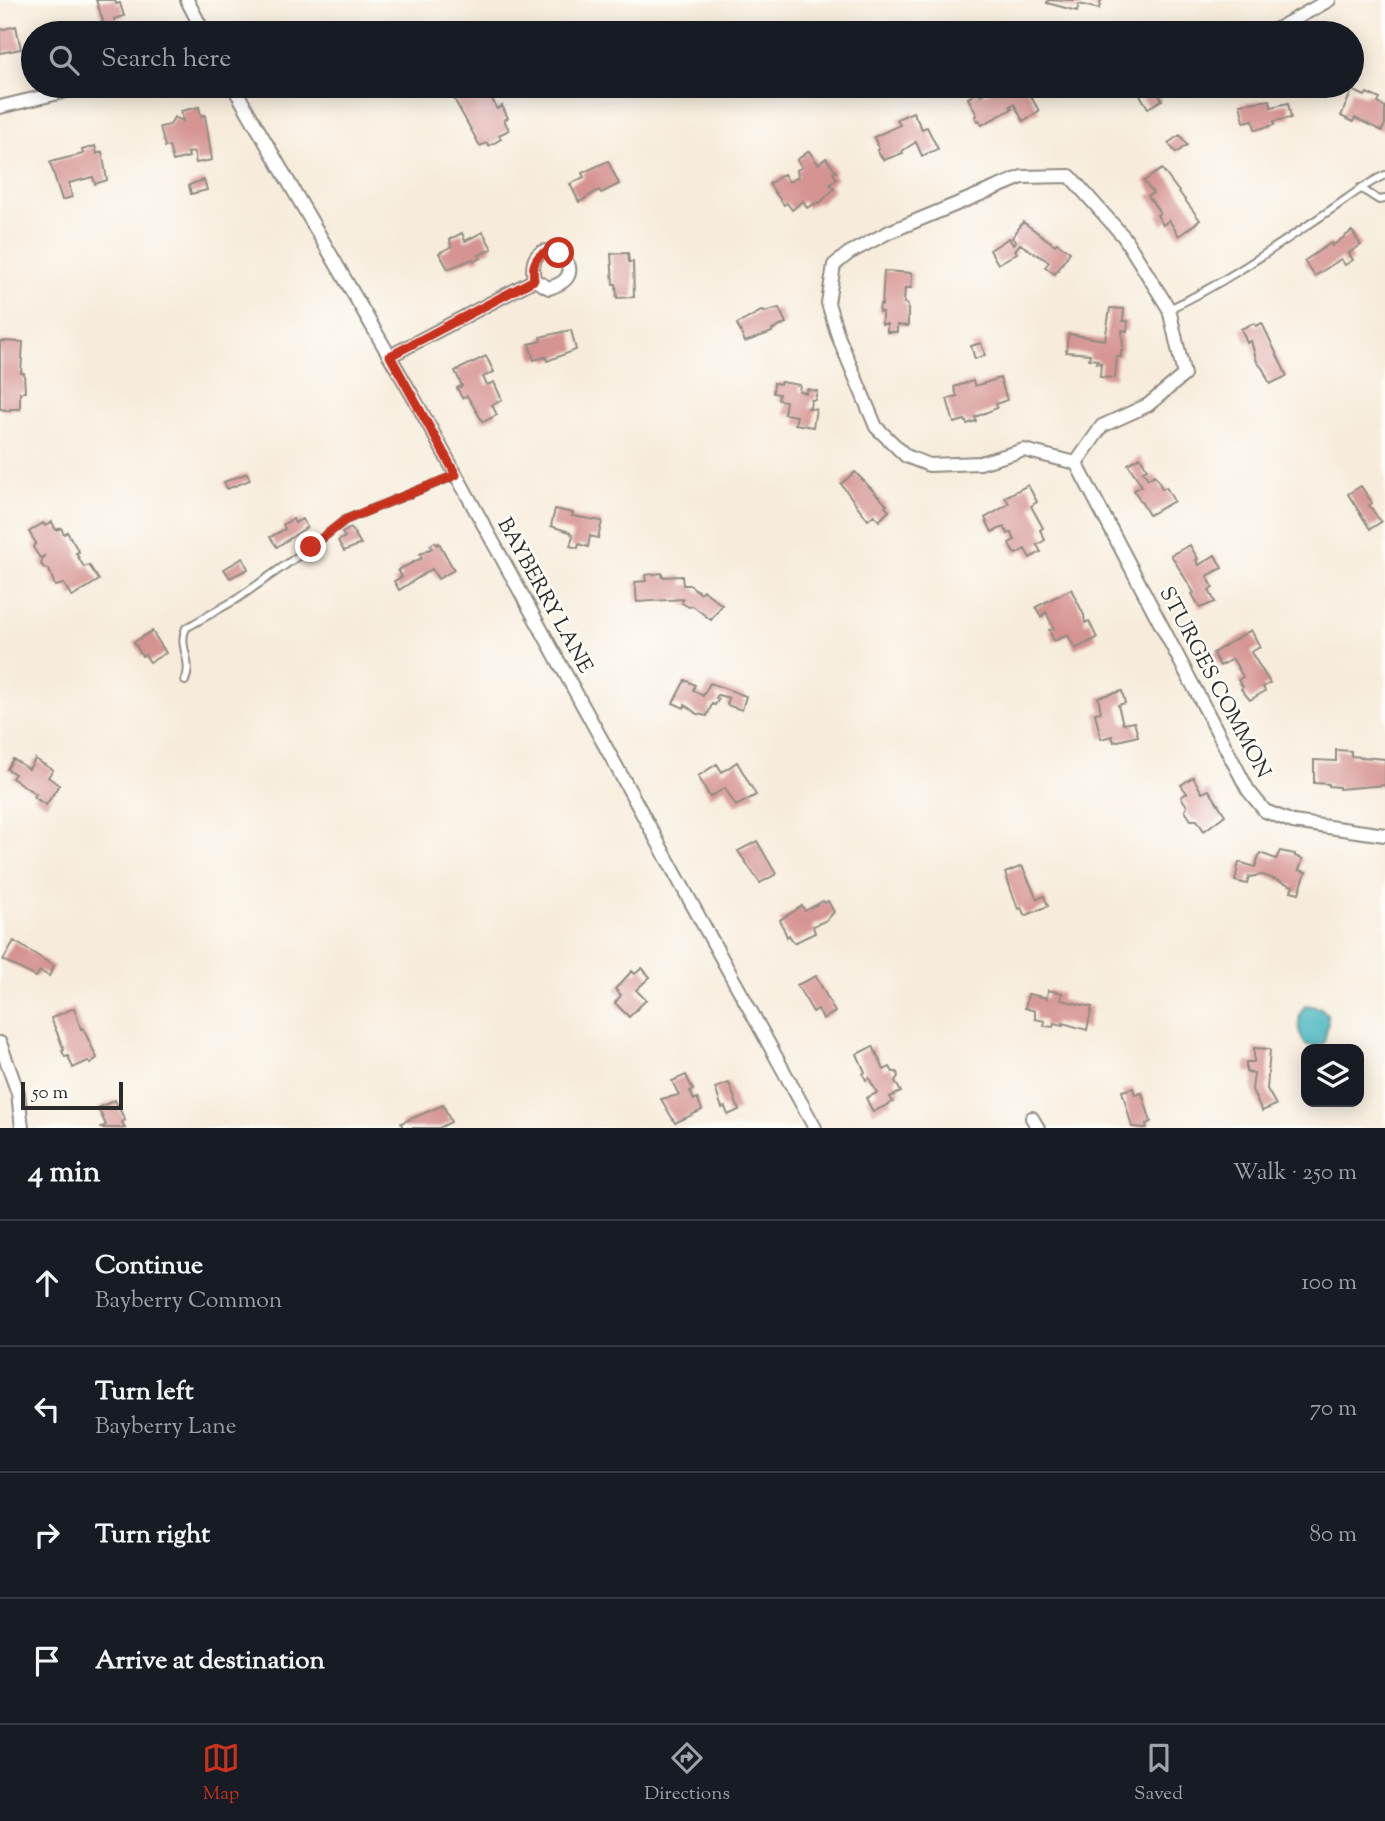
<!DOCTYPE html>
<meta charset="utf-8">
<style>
:root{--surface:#171b24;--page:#20242c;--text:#f1f3f6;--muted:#9ea1a6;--line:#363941;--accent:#c8321e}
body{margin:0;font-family:"Sorts Mill Goudy",serif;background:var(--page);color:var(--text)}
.controls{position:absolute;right:21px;bottom:21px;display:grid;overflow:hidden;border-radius:14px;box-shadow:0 4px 18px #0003}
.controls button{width:63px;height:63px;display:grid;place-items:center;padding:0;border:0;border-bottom:2px solid var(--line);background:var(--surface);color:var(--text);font:35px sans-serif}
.scale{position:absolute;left:21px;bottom:18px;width:102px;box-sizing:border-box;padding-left:7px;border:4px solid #2b2b2b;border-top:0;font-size:19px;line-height:24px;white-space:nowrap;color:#2b2b2b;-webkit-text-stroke:5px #fdfcf7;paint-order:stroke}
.stop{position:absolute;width:21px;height:21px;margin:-16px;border:5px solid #c8321e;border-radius:50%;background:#fff}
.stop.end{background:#c8321e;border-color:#fff;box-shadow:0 2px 7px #0008}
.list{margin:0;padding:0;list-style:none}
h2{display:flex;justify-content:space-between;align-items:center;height:91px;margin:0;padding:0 28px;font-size:30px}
h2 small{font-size:23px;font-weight:400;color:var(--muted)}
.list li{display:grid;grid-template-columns:46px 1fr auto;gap:21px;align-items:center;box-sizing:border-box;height:126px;padding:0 28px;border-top:2px solid var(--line)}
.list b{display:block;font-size:26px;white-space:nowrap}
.list p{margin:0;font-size:23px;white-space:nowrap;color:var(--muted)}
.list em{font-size:23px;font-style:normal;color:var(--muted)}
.icon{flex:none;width:38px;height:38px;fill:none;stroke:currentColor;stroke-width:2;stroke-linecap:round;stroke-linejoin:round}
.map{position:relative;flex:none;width:1385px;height:1128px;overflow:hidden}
.search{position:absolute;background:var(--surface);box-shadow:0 4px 18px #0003;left:21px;right:21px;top:21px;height:77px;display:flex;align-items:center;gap:18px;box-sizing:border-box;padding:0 24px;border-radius:38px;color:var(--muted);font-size:26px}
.sheet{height:595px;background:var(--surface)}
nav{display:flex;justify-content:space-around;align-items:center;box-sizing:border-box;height:98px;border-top:2px solid var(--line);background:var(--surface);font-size:19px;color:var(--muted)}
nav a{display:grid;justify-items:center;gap:4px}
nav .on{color:var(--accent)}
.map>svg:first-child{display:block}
.water{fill:#46b5c0;stroke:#387076;stroke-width:2}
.building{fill:#d59392}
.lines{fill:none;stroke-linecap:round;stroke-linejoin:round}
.service-casing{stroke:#918c83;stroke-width:10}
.minor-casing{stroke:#918c83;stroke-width:16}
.service{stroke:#fff;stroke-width:6}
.minor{stroke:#fff;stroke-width:12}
.route{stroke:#c8321e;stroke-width:9}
.labels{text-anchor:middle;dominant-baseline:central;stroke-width:5;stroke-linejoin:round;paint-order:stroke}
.street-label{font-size:21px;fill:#2b2b2b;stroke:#fdfcf7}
</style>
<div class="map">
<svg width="1385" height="1128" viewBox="0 0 1385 1128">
<rect width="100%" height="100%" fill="#fdfcf7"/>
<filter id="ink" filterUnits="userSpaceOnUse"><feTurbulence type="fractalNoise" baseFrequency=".0143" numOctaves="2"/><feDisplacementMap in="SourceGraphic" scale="14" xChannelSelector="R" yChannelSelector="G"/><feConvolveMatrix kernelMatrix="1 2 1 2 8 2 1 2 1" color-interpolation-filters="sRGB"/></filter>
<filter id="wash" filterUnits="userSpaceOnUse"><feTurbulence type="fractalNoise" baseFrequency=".00686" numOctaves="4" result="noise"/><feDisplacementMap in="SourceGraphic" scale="28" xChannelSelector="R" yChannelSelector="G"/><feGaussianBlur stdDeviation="1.57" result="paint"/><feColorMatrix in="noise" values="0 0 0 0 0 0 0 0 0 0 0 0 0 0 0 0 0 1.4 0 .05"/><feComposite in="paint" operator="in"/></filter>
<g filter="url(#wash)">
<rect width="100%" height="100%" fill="#f7ecdb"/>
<!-- water -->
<path class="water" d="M1306,1005l15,3 6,6 1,10 -4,19 -7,3 -11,-1c-9,-11 -10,-29 0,-40z"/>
<g id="blocks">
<!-- building -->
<path class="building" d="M96,0h19l1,4 4,-1 4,13 -10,3 4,12 -16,2 -3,-10 4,-2z
M1048,0h53l-2,9 -20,-5 -2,7 -30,-8z
M16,26l5,23 -21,4v-23z
M308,86h21l1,2 -17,8z
M474,86l6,7 7,-4 10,20 5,-3 6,12 -4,2 5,10 -10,5 2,4 -12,7 -2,-3 -7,3 -27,-49z
M998,86h19l2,3 6,-3 14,25 -16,10 -9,-17 -4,2 2,3 -30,16 -3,-5 -2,1 -2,-5 2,-1 -9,-17 11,-6 2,3z
M1127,86h27l8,14 -14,8 -11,-18 -5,3z
M1352,90l13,6 2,-3 13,6 -2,4 7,4v17l-3,7 -27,-13 -2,4 -12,-6z
M1270,100l1,7 17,-4 3,15 -17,3v4l-19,5 -2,-10 -9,2 -4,-18z
M199,107l2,9 4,-1 7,45 -16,3 -2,-11 -6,1 1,4 -16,4 -4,-15 -4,1 -5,-20 10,-2 4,-8 9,4 -2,-10z
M913,112l9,17 5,-2 11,22 -16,7 -6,-14 -14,9 1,2 -19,7 -5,-6 -2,-4 2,-1 -5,-12 26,-12 -3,-6z
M1180,135l7,10 -11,8 -8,-10z
M95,146l2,8 5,-2 5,28 -12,4 -2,-7 -24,6 3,14 -10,3 -12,-38 33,-8 -1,-4z
M809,151l9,13 8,-6 10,14 -3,1 4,6 -7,5 4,5 -15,15 -1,-2 -11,6 -4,-7 -11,9 -5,-7 -3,2 -15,-21 15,-10 5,8 9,-5 -1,-7 5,-3 -5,-7z
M608,161l11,23 -18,9 -2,-3 -20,12 -9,-18 14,-7 -2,-4z
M1162,169l38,51 -21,16 -10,-16 -6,5 -6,-10 3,-2 -12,-17 5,-3 -9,-12z
M204,180l3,10 -16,4 -2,-9z
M1023,222l32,23 2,-2 13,9 -15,22 -10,-7 4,-5 -29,-18 -5,6 2,3 -19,11 -8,-14 19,-12 4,7 3,-4 -4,-3z
M1352,231l9,14 -12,8 4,7 -8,5 -4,-6 -26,17 -11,-15 27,-18 1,3z
M483,232l9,17 -13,6 2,3 -7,3 -1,-2 -25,10 -9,-16 12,-6 -1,-8 12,-6 3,8z
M628,253l1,9h4l1,35 -17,1 -1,-14h-3l-2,-30z
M884,271l28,2 -1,15h-6l-1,15 4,2v21l-11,-1v7h-10v-8h-5v-12h-3l1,-8 2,1z
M779,308l7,15 -14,7v2l-27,10 -8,-18 26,-14 1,2z
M1110,308l14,1 -1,12h5l-1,10 -5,-1 1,21 -2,-1v7l-4,-1 -2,22 -15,-1 1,-14h-4l1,-3 -9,-1 1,-5 -24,-2 2,-18 37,6z
M1254,323l2,3 6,-3 25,53 -17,8 -7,-15 -6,-7 -6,-21 -4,2 -6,-14z
M571,330l5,20 -29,11 -1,-4 -12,3 -5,-16 12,-3 -1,-4z
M0,341l23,1 -2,31h3l1,19 -5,1v16h-10v2l-10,-2z
M981,343l4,12 -10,4 -4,-13z
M486,356l8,16 -11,5 4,8 7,-3 8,18 -10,5 5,10 -14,7 -16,-26 -5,2 -5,-10 5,-2 -7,-15z
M1000,378l7,22 -11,4 1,4 -22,9 1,4 -9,3 -2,-4 -11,3 -7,-24 10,-3 -3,-9 19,-6 2,5z
M781,382l19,3 -1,6 7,2 1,-4 10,2 -2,9h-4l-1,7 -3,1 9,1 -3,18 -18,-3 2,-8 -13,-2 2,-13 -8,-1 1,-6 -6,-1 1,-10 6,1z
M1140,457l7,12 -4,2 5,8 6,-4 3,3 5,11 4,-2 8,14 -25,14 -15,-25 8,-4 -14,-22z
M855,472l32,33 -2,1 4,5 -10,10 -5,-6 -6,5 -27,-36z
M247,473l3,7 -23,9 -3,-7z
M1028,485l9,17 -6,4 12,22 -3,2 5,10 -8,5 4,7 -11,6 -5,-9 -9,5 -3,-2 -4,-9 6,-3 -4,-8 -3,2 -4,-7 -12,5 -7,-14 24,-14 -4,-7z
M1361,486l11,17 -3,2 12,17 -11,7 -22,-35z
M555,509l18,4 -1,3 30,5 -4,17 -8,-2 -2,11 -9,-3 -1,4 -8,-2 3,-10 -3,-4 -19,-6z
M293,519l2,4 7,-4 5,8 -30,20 -7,-10 15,-8 -2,-4z
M52,522l4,8 5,-2 3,6 3,-2 12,20 -3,1 5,9 3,5 5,-2 10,15 -27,17 -8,-13 -9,2 -6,-17 -5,-1 -3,-4 3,-8 -4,2 -7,-11 3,-4 -7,-11 14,-9 2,3z
M351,528l10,16 -17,7 -6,-10 7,-4 -3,-4z
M435,542l2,3 2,-2 15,27 -16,9 -6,-10 -33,21 -5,-9 8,-4 -4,-7 24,-12 -2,-4 12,-6 -2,-3z
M1190,545l8,14 -2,1 3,5 16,-10 7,13 -15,8 6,11 -4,3 6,12 -15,6 -8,-14 2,-1 -23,-38z
M243,558l5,11 -18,9 -6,-9z
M662,573v4l20,-1 1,9h7l10,8 3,-3 19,15 -11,15 -18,-14 -4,1 -7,-4 1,-4 -46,3 -2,-20 11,-1 -1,-6z
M1071,589l13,26 1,8 4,-2 8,17 -22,11 -7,-14 -14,6 -5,-11 5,-1 -8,-17 -5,5 -5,-10z
M1251,630l9,17 -9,5 19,31 -7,4 2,4 -15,9 -9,-11 2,-2 -5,-7 5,-3 -10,-18 -13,7 -7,-13z
M152,631l14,22 -16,9 -5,-7 -3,1 -8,-14z
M685,680l10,5 -2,5 10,6 7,-13 36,13 -4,14 -15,-5 2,-7 -11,-3 -2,3 3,1 -4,6 -3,-1 -5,12 -10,-2 -12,-9 -1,3 -11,-5z
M1122,691l3,12 -7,2 5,19 11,-2 4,14 -24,6 -2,-6 -11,3 -6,-26 6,-1 -3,-15z
M1336,750l15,1v5l34,3v26l-46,4v-2l-10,-1v-2l-15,-1v-23l22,1z
M13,759l16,10 6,-10 18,11 -5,7 11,8 -13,20 -12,-8 2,-3 -24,-16 3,-4 -8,-5z
M737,762l19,33 -20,11 -11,-18 -15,9 -12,-21 19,-12 5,8z
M1193,777l9,16 7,-3 16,25 -21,16 -7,-11h-6l-6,-9 2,-5 -6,-9 6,-4 -6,-8z
M757,841l19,33 -16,9 -22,-32z
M1280,851l15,3v2l8,3 -4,11 7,2 -7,21 -8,-2 2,-5 -30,-11 -14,2 -2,7 -12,-3 4,-19 16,5 5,-14 16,6z
M1022,866l15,33 7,-3 4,10 -23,10 -4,-8 -3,1 -13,-36z
M823,901l2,2 3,-2 6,11 -7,8 -14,6 2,7 -21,10 -5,-8 -2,2 -7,-17 22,-14 3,5z
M14,941l40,25 -5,10 -9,-5 -4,6 -33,-17z
M642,968l8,9 -14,13 10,10 -17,17 -14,-14 6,-8 -6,-6 17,-18 3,3z
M816,976l19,36 -12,7 -5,-10 -5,3 -16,-27z
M1048,990l14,3 -1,7 31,7 -5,23 -24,-7v2l-9,-2 -1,4 -9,-1 1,-5 -10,-2v-8l-10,-3 3,-14 19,4z
M74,1008l7,21 2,-1 14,30 -7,6 -2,-3 -15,7 -5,-12 -3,1 -3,-6 2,-1 -13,-32z
M873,1046l11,24 6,-3 3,5h4l1,4 -3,5 6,11 -11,5 3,5 -20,10 -7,-14 11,-5 -8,-15 -3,2 -3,-6 2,-2 -8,-18z
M1254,1048l16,1 -3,40 9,16 -14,6 -10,-21 2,-17 -8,-1v-10h8z
M686,1075l7,15 -3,1 4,9 3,-2 2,4 3,8 -27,13 -14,-24 18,-4 -7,-14z
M729,1083l10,27 -11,5 -3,-8 -3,1 -7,-20z
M1133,1088l2,7 7,-2 9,29 -5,2 1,4 -15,-1 -10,-36z
M115,1100l10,20 -3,2 3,6h-25l6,-3 -8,-17z
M443,1105l8,17 -12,6h-36l-2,-5z"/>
</g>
</g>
<g filter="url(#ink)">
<use href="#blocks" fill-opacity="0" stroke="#918c83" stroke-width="2"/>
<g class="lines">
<!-- service casing -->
<g class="service-casing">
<path id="service" d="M1360,188l19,12 6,-1
M1169,309c56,-26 106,-62 157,-96 20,-13 37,-28 59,-38
M185,681c9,-21 -8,-34 1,-53l51,-29 74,-52 34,-27 111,-45"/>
</g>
<!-- minor casing -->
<g class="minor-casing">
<path id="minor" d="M187,0l17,33
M1270,33l59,-33
M233,86l182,314 400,728
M0,107l88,-21
M390,356l144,-76c-10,-61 72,-9 15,8l-15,-8
M1076,463l26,-37 46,-21 36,-30 -15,-66 -45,-72 -54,-61 -48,1 -133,55 -40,21 -15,12 -6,38 10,33 38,91 30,29 23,9 51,-2 44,-13 52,13 172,327 17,21 28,11 92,13
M0,1043l18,50 4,35
M1032,1118l6,10"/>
</g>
<!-- service -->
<use href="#service" class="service"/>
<!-- minor -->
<use href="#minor" class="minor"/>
</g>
</g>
<g class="lines" filter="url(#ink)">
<!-- route -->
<path class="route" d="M311,547l34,-27 111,-45 -66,-119 144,-76c-3,-19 5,-32 25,-27"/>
</g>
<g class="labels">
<!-- street labels -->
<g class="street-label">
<text transform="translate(544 596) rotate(61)">BAYBERRY LANE</text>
<text transform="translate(1214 683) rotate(62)">STURGES COMMON</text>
</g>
</g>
</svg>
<div class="controls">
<button><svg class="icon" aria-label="layers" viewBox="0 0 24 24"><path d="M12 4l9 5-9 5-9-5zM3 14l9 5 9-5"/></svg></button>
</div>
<div class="scale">50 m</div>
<div class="stop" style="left:559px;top:253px"></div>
<div class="stop end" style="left:311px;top:547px"></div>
<div class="search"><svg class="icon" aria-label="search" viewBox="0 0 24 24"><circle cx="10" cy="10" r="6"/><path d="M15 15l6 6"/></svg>Search here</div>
</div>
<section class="sheet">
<h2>4 min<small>Walk · 250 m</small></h2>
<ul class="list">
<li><svg class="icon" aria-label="ahead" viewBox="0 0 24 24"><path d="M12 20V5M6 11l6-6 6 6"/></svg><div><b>Continue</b><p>Bayberry Common</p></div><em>100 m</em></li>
<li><svg class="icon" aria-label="left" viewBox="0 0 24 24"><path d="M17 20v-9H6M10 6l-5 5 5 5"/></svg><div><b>Turn left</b><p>Bayberry Lane</p></div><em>70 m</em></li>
<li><svg class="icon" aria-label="right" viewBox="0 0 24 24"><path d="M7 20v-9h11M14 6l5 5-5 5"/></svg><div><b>Turn right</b></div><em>80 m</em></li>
<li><svg class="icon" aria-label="arrive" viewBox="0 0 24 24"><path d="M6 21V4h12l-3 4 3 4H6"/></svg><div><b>Arrive at destination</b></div></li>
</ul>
</section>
<nav>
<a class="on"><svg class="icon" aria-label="map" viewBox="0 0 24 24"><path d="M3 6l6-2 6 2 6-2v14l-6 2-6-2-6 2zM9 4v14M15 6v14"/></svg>Map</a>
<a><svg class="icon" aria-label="directions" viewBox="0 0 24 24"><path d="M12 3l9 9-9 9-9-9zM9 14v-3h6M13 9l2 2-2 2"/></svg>Directions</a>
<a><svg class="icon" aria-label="saved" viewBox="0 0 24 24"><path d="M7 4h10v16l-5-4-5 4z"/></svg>Saved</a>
</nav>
